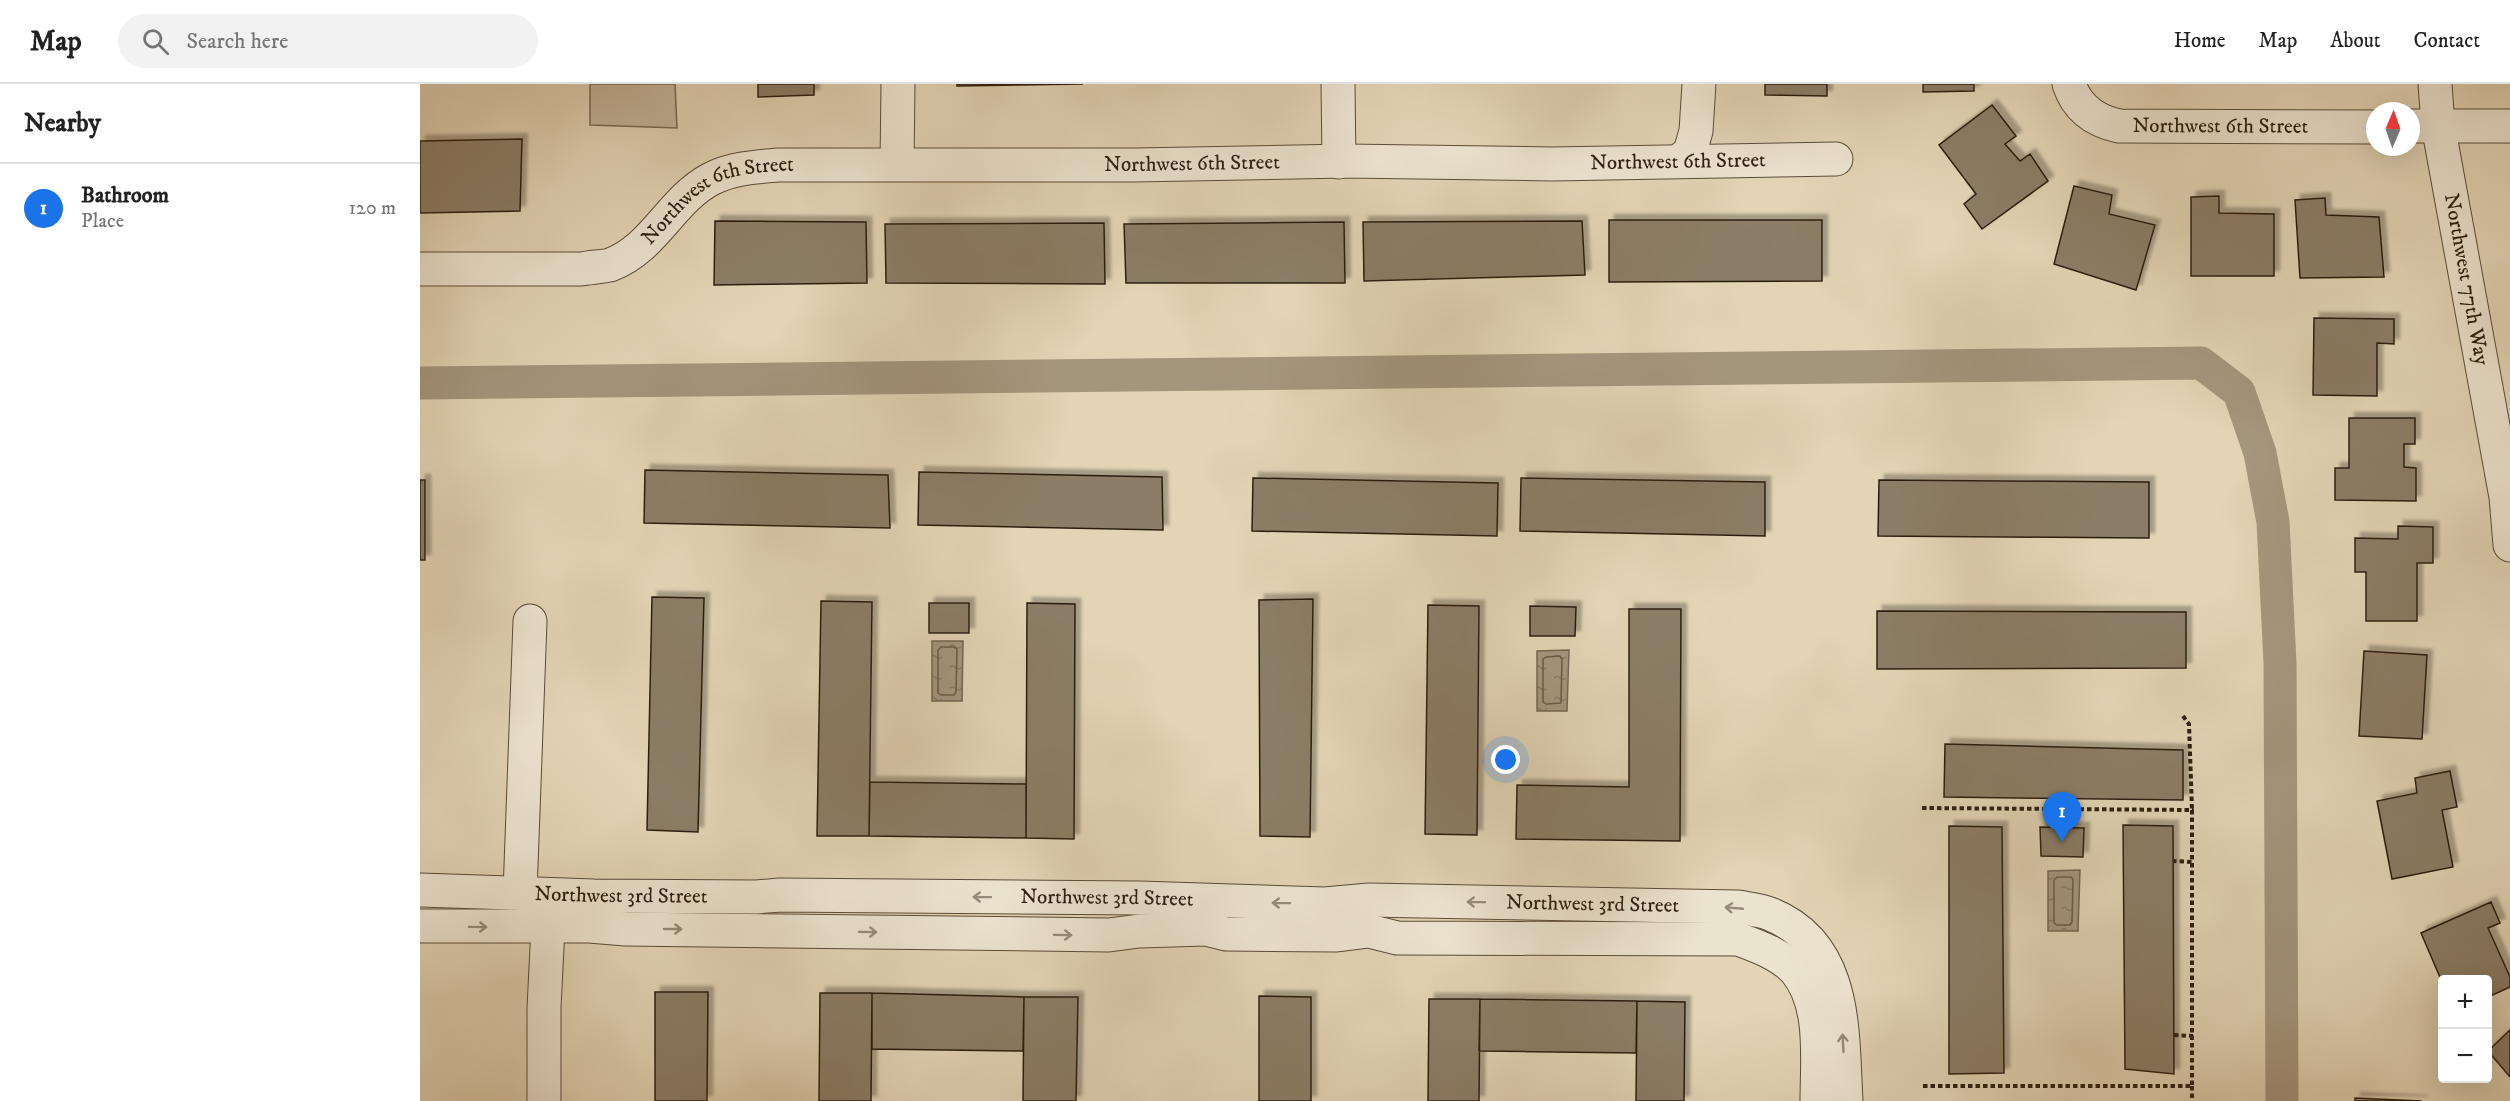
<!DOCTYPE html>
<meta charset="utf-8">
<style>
:root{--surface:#fff;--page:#f2f2f2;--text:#222;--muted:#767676;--line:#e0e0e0;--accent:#1a73e8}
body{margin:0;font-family:"IM FELL DW Pica",serif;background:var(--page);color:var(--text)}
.controls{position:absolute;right:18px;bottom:18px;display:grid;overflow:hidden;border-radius:6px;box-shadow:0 6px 24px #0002}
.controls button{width:54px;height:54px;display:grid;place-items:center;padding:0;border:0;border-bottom:2px solid var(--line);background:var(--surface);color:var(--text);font:30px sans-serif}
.compass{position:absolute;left:1946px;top:18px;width:54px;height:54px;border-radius:50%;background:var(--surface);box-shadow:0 6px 24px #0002;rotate:2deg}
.you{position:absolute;left:1086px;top:676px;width:21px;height:21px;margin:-15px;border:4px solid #fff;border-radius:50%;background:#1a73e8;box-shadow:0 0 0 9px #1a73e833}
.badge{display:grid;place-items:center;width:39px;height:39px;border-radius:50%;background:var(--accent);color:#fff;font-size:20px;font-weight:700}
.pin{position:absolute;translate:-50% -50px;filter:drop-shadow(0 2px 3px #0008)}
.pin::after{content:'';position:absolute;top:32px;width:21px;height:18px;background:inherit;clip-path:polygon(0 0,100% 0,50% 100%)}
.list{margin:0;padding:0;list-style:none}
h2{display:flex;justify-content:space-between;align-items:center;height:78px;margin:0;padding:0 24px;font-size:26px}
h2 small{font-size:20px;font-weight:400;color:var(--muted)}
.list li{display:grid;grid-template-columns:39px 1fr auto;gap:18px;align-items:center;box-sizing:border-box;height:90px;padding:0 24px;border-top:2px solid var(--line)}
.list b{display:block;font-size:22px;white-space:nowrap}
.list p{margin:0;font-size:20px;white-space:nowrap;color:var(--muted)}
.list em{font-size:20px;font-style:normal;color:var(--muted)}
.icon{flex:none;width:33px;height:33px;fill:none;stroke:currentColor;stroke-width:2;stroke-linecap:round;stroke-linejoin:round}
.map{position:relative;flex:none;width:2090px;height:1017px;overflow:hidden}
header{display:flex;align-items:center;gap:36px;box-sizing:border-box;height:84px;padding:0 30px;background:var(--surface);border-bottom:2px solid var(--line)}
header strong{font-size:28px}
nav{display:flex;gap:33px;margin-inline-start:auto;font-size:21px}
.search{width:420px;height:54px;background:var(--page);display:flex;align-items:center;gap:15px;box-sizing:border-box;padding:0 21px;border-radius:33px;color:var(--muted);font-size:22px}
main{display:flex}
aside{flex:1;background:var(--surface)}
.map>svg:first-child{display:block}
.garden{fill:#c3b599;stroke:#786a54;stroke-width:1.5}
.water{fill:url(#water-ripples);stroke:#746651;stroke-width:1.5}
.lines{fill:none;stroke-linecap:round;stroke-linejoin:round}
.shore{stroke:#685a46;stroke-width:1.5}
.canal{stroke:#a4967d;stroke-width:33}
.building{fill:#8b7d66;stroke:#2c1f10;stroke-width:1.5;filter:url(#shadow)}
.minor-casing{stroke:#5a4c39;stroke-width:35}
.path{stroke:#2c1f10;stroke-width:4;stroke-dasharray:4.5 3;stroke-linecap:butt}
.minor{stroke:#ece3cf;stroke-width:33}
.oneway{stroke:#968b79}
.labels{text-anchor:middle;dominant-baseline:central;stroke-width:4.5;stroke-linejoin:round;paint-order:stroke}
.street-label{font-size:21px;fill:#2c1f10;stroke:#ece3cf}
</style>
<header>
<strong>Map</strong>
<div class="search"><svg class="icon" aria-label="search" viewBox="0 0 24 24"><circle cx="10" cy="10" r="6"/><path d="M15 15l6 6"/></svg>Search here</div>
<nav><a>Home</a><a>Map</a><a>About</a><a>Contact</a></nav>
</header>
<main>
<aside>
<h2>Nearby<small></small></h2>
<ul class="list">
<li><span class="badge">1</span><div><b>Bathroom</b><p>Place</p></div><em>120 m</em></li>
</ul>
</aside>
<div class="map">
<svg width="2090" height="1017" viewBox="0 0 2090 1017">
<defs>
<pattern id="water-ripples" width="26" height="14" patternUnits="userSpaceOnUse" patternTransform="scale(1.5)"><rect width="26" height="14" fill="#a4967d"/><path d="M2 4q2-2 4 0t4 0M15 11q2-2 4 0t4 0" fill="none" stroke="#867a65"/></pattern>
<filter id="shadow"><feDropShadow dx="5.5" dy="-5.5" stdDeviation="1.5" flood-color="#0004"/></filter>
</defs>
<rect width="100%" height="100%" fill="#e2d4b5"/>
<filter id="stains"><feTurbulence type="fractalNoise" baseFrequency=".00333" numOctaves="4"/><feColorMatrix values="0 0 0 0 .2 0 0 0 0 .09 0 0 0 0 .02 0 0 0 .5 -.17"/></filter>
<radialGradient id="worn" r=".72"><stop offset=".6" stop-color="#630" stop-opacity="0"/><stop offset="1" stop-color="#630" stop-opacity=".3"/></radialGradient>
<!-- garden -->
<path class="garden" d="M170,0h85l2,44 -87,-3z"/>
<!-- water -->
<path class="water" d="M512,557h31l-1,60h-30z
M1149,566l-2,61h-30v-60z
M1660,786l-2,61h-30v-60z"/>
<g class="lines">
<!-- shore -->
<path class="shore" d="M521,563h13l3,2 -1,43 -2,3h-13l-3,-2v-43z
M1140,572l2,3 -1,44 -15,1 -3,-2v-43l3,-2z
M1637,793h14l2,2 -1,43 -2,3h-13l-3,-2v-43z"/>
<!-- canal -->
<path class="canal" d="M0,299l1781,-20 38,29 21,61 13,69 7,141 2,438"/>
</g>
<!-- building -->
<path class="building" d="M338,0h56v11l-56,2z
M537,0h126l-126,2z
M1345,0h62v12l-62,-1z
M1503,0h51v7l-51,1z
M1572,21l24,31 -11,8 15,17 10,-7 18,27 -66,48 -18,-25 12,-10 -37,-49z
M102,55l-2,72 -100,2v-72z
M1654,102l38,9 -3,19 46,11 -19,65 -82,-26z
M1799,112v17l55,1v62h-83v-79z
M1905,114l1,17 53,2 5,60 -84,1 -5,-78z
M1189,136h213v61l-213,1z
M295,137l151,1 1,61 -153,2z
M1162,137l3,54 -221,6 -1,-59z
M924,138l1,61h-219l-2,-59z
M684,139l1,61 -219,-1 -1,-59z
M1894,234l80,1v25l-17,-1v53l-64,-1z
M1929,334h66v26h-11v23l12,1v33l-81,-1v-32h14z
M225,386l243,5 2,53 -246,-5z
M499,388l243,5 1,53 -245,-5z
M833,394l245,5 -1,53 -245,-5z
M1101,394l244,4v54l-245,-5z
M0,396h5v80h-5z
M1459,396l270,2v56l-271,-2z
M1978,442l35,1v36h-16v58h-51v-49h-11v-34l43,1z
M232,513l52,1 -6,234 -51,-2z
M893,515l-3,238 -50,-1 -1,-236z
M401,517l51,1 -3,234h-52z
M509,519h40v30h-40z
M607,519l48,1 -1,235 -48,-1z
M1008,521l51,1 -2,229 -52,-1z
M1110,522l46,1 -1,29h-45z
M1209,525h52l-1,232 -164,-2 1,-54 112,2z
M1457,527l309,1v56l-309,1z
M1944,567l63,4 -5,84 -63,-3z
M1525,660l238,6v50l-239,-3z
M2030,687l7,36 -15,3 11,57 -61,12 -15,-78 40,-8 -2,-15z
M450,698l156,2v54l-157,-2z
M1703,741l50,1 1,248 -49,-5z
M1529,742l53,1 2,246 -55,1z
M1620,743l44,1 -1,29 -42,-1z
M2071,818l9,21 -12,5 22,49v10l-22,10v-17h-46v2l-21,-49z
M235,908h53l-1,109h-52z
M400,909h52l-1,108h-52z
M452,909l152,4 -1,54 -151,-2z
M839,912l52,1v104h-52z
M604,913h54l-2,104h-53z
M1009,915h51l-1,102h-51z
M1060,915l157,2 -1,52 -157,-2z
M1217,917l48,1 -1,99h-48z
M2090,946v47l-22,-26z
M1935,1014l67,3h-67z"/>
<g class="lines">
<!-- minor casing -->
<g class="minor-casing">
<g id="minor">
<path d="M918,0l1,78"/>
<path id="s1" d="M1649,0c8,24 26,37 50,42l256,1"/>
<path id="s2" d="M2015,0l3,41 68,372 4,48"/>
<path d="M1991,42h99"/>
<path d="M1259,77l11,-9 6,-21 3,-47"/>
<path d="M477,80l1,-80"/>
<path id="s3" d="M0,185h162c9,-2 19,-2 28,-4 44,-16 61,-65 101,-86 21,-11 45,-12 67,-14h357l211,-4 206,3 284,-5"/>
<path id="s4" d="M0,806l174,6 162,1 24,-2 359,3 186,6 44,-4 369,7c10,2 22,3 32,7 78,31 72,118 76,187"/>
<path d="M100,809l10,-272"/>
<path d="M0,842h169l37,3 483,6 30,-4 67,-2 20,5 111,1 32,-4 28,7 341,1c19,7 42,15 57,31 29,34 22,89 22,131"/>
<path d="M124,1017v-93l4,-81"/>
</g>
</g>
<!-- path -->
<path class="path" d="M1763,632l6,8 3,86
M1502,724l270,2v52l-18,-1
M1754,951l19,1
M1503,1002h269v-224
M1772,1002v15"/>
<!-- minor -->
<use href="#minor" class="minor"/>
</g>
<!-- one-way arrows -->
<defs><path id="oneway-shaft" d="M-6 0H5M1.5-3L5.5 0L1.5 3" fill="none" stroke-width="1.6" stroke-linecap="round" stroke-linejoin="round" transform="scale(1.5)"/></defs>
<g class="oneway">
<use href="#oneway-shaft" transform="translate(562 813) rotate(-179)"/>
<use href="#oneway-shaft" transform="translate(1056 818) rotate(-179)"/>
<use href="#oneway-shaft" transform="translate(861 819) rotate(-179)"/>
<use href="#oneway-shaft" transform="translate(1314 824) rotate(-175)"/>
<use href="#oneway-shaft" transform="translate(58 843) rotate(1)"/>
<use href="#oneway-shaft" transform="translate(253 845)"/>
<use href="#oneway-shaft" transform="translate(448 848) rotate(1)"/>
<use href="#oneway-shaft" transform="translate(643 851) rotate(1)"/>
<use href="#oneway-shaft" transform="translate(1423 959) rotate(-93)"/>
</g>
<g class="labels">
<!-- street labels -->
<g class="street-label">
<text stroke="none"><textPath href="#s1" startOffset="170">Northwest 6th Street</textPath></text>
<text stroke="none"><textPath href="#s3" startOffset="1293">Northwest 6th Street</textPath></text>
<text stroke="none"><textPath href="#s3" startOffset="807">Northwest 6th Street</textPath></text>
<text stroke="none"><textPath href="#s3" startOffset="321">Northwest 6th Street</textPath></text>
<text stroke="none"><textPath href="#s2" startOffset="198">Northwest 77th Way</textPath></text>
<text stroke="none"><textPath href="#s4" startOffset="201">Northwest 3rd Street</textPath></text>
<text stroke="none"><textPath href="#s4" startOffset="687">Northwest 3rd Street</textPath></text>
<text stroke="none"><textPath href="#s4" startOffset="1173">Northwest 3rd Street</textPath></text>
</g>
</g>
<rect width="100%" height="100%" filter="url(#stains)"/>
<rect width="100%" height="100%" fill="url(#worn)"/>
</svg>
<div class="controls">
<button>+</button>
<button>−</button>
</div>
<svg class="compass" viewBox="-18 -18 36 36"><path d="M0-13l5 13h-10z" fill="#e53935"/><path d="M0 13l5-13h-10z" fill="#767676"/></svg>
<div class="you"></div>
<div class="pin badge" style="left:1642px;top:758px">1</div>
</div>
</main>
